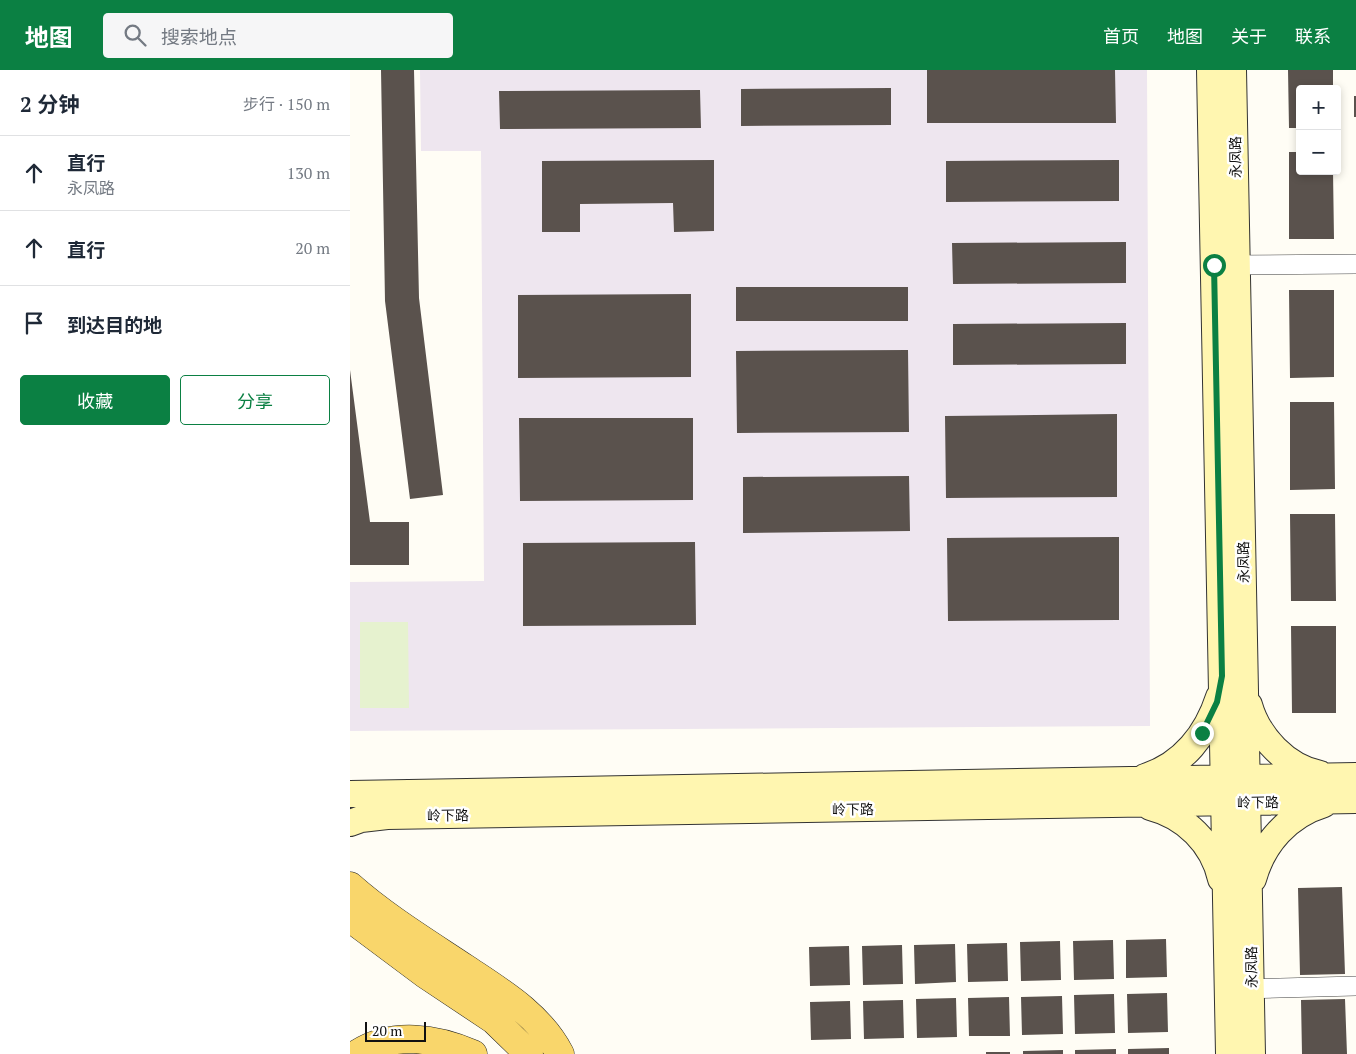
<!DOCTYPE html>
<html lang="zh">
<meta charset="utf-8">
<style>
:root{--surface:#fff;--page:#f6f6f7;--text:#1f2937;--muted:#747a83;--line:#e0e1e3;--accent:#0b8043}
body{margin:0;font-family:"PT Serif","Noto Sans SC",serif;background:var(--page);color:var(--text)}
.controls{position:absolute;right:15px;top:15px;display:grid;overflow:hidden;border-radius:5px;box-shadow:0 2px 8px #0003}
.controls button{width:45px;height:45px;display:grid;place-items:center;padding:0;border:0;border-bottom:1px solid var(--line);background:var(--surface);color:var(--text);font:25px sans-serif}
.scale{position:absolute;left:15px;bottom:12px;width:61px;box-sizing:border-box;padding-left:5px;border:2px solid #111;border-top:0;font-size:14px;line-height:18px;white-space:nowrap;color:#111;-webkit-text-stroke:4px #fff;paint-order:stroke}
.stop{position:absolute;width:15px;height:15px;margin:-11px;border:4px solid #0b8043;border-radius:50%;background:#fff}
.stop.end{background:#0b8043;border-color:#fff;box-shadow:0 1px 5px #0008}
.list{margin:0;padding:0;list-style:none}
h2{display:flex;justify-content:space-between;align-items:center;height:65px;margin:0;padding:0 20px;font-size:21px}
h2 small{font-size:16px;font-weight:400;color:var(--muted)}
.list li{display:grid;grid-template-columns:32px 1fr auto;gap:15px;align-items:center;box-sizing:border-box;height:75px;padding:0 20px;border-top:1px solid var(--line)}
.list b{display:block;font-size:19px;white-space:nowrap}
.list p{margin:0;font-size:16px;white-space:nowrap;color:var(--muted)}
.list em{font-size:16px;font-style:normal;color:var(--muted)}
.actions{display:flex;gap:10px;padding:15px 20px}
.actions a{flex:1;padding:11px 0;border:1px solid var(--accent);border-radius:5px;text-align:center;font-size:18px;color:var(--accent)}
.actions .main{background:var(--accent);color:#fff}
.icon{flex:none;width:28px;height:28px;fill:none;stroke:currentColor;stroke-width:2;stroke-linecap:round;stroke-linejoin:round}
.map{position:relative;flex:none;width:1006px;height:984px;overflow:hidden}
header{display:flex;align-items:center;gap:30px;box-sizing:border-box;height:70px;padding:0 25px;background:var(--accent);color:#fff}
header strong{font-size:24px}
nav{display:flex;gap:28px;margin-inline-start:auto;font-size:18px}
.search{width:350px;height:45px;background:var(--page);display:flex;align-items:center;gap:12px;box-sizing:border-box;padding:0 18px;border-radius:5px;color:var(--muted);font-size:19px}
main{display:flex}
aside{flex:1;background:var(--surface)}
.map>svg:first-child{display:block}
.industrial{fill:#eee6ef}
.pitch{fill:#e6f2cf}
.building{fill:#5a524d}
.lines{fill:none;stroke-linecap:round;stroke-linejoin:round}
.street-casing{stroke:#444;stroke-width:20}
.secondary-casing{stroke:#333;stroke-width:28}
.primary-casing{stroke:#222;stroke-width:29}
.street{stroke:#fff;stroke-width:19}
.secondary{stroke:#fff6b0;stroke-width:26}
.primary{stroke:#f9d66b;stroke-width:28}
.route{stroke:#0b8043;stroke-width:6}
.labels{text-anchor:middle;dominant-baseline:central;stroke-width:5;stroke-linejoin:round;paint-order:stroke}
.street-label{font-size:14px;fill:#111;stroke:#fff}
</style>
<header>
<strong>地图</strong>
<div class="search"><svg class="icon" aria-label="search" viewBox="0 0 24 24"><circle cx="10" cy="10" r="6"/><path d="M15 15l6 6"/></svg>搜索地点</div>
<nav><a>首页</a><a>地图</a><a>关于</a><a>联系</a></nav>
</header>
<main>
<aside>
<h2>2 分钟<small>步行 · 150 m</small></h2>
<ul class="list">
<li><svg class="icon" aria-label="ahead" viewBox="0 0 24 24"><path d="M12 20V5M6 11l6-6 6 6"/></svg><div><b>直行</b><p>永凤路</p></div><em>130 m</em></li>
<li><svg class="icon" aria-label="ahead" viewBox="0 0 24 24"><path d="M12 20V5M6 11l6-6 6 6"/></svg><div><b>直行</b></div><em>20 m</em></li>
<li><svg class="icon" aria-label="arrive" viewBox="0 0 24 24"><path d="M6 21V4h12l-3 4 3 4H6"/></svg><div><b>到达目的地</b></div></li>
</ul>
<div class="actions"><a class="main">收藏</a><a>分享</a></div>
</aside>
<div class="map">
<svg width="1006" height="984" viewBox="0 0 1006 984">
<rect width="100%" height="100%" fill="#fffdf5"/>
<!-- industrial -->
<path class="industrial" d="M70,0h727l3,656 -800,5v-149l134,-1 -3,-430h-60z"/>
<!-- pitch -->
<path class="pitch" d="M10,552h48l1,86h-49z"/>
<!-- building -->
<path class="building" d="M31,0h33l5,228 24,197 -33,4 -25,-198z
M577,0h188l1,53h-189z
M938,0h45v19h-33v39h-11z
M541,18v37l-150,1v-37z
M350,20l1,38 -201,1 -1,-38z
M1004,26h2v21h-2z
M939,82h11v19h33l1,68h-45z
M364,90v71l-40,1 -1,-29 -93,1v28h-38v-71z
M769,90v41l-173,1v-41z
M776,172v41l-173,1 -1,-41z
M386,217h172v34h-172z
M939,220h45v87l-44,1z
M341,224v83l-173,1v-83z
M776,253v41l-173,1v-41z
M558,280l1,82 -172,1 -1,-82z
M0,300l20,152h39v43h-59z
M940,332h44l1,87 -45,1z
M767,344v83l-171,1 -1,-82z
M169,348h174v82l-173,1z
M559,406l1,55 -167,2v-56z
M940,444h45l1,87h-45z
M769,467v83l-171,1 -1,-83z
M345,472l1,83 -173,1v-83z
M941,556h45v87h-44z
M992,817l3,87 -45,1 -2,-87z
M816,869l1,38 -41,1v-38z
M763,870l1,39 -40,1 -1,-39z
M710,871l1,39 -40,1 -1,-39z
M657,873l1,38 -40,1 -1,-38z
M605,874l1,38 -41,2 -1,-39z
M552,875l1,39 -40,1 -1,-39z
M499,876l1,39 -40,1 -1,-39z
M817,923l1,39 -40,1 -1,-39z
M764,924l1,39 -40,1 -1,-39z
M712,926l1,38 -41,1 -1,-38z
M659,927l1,39h-41l-1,-38z
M606,928l1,39 -40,1 -1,-39z
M995,929l2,55h-45l-1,-54z
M553,930l1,38 -40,1 -1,-38z
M500,931l1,38 -40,1 -1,-38z
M819,978v6h-41v-5z
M766,979v5h-41v-4z
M713,980v4h-40v-3z
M636,982h24v2h-24z"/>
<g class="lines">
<!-- street casing -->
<g class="street-casing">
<path id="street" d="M875,195l131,-1
M890,919l116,-3"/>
</g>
<!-- secondary casing -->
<g class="secondary-casing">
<path id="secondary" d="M860,0l19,984
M883,0l19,984
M899,635c9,32 37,62 71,69
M795,707c38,-12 62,-43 74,-80
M0,724l1006,-18
M800,737c35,9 63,36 71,72
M0,753l11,-4 26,-3 969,-16
M903,809c10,-36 35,-64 71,-75"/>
</g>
<!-- primary casing -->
<g class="primary-casing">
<path id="primary" d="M0,816c35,31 76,56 115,82 36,24 75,47 95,86
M0,848l75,56 69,46 35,34
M7,984c35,-23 80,-16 116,0"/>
</g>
<!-- street -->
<use href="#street" class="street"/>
<!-- secondary -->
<use href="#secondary" class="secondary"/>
<!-- primary -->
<use href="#primary" class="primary"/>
</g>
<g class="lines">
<!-- route -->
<path class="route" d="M852,663l15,-31 5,-26 -8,-411"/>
</g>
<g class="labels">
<!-- street labels -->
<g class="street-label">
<text transform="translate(885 87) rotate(-91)">永凤路</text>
<text transform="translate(893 492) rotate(-91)">永凤路</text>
<text transform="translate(908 732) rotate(-1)">岭下路</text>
<text transform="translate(503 739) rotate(-1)">岭下路</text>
<text transform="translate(98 745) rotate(-1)">岭下路</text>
<text transform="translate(901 897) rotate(-91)">永凤路</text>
</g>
</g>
</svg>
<div class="controls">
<button>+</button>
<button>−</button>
</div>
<div class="scale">20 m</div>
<div class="stop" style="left:864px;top:195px"></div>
<div class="stop end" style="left:852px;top:663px"></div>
</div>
</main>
